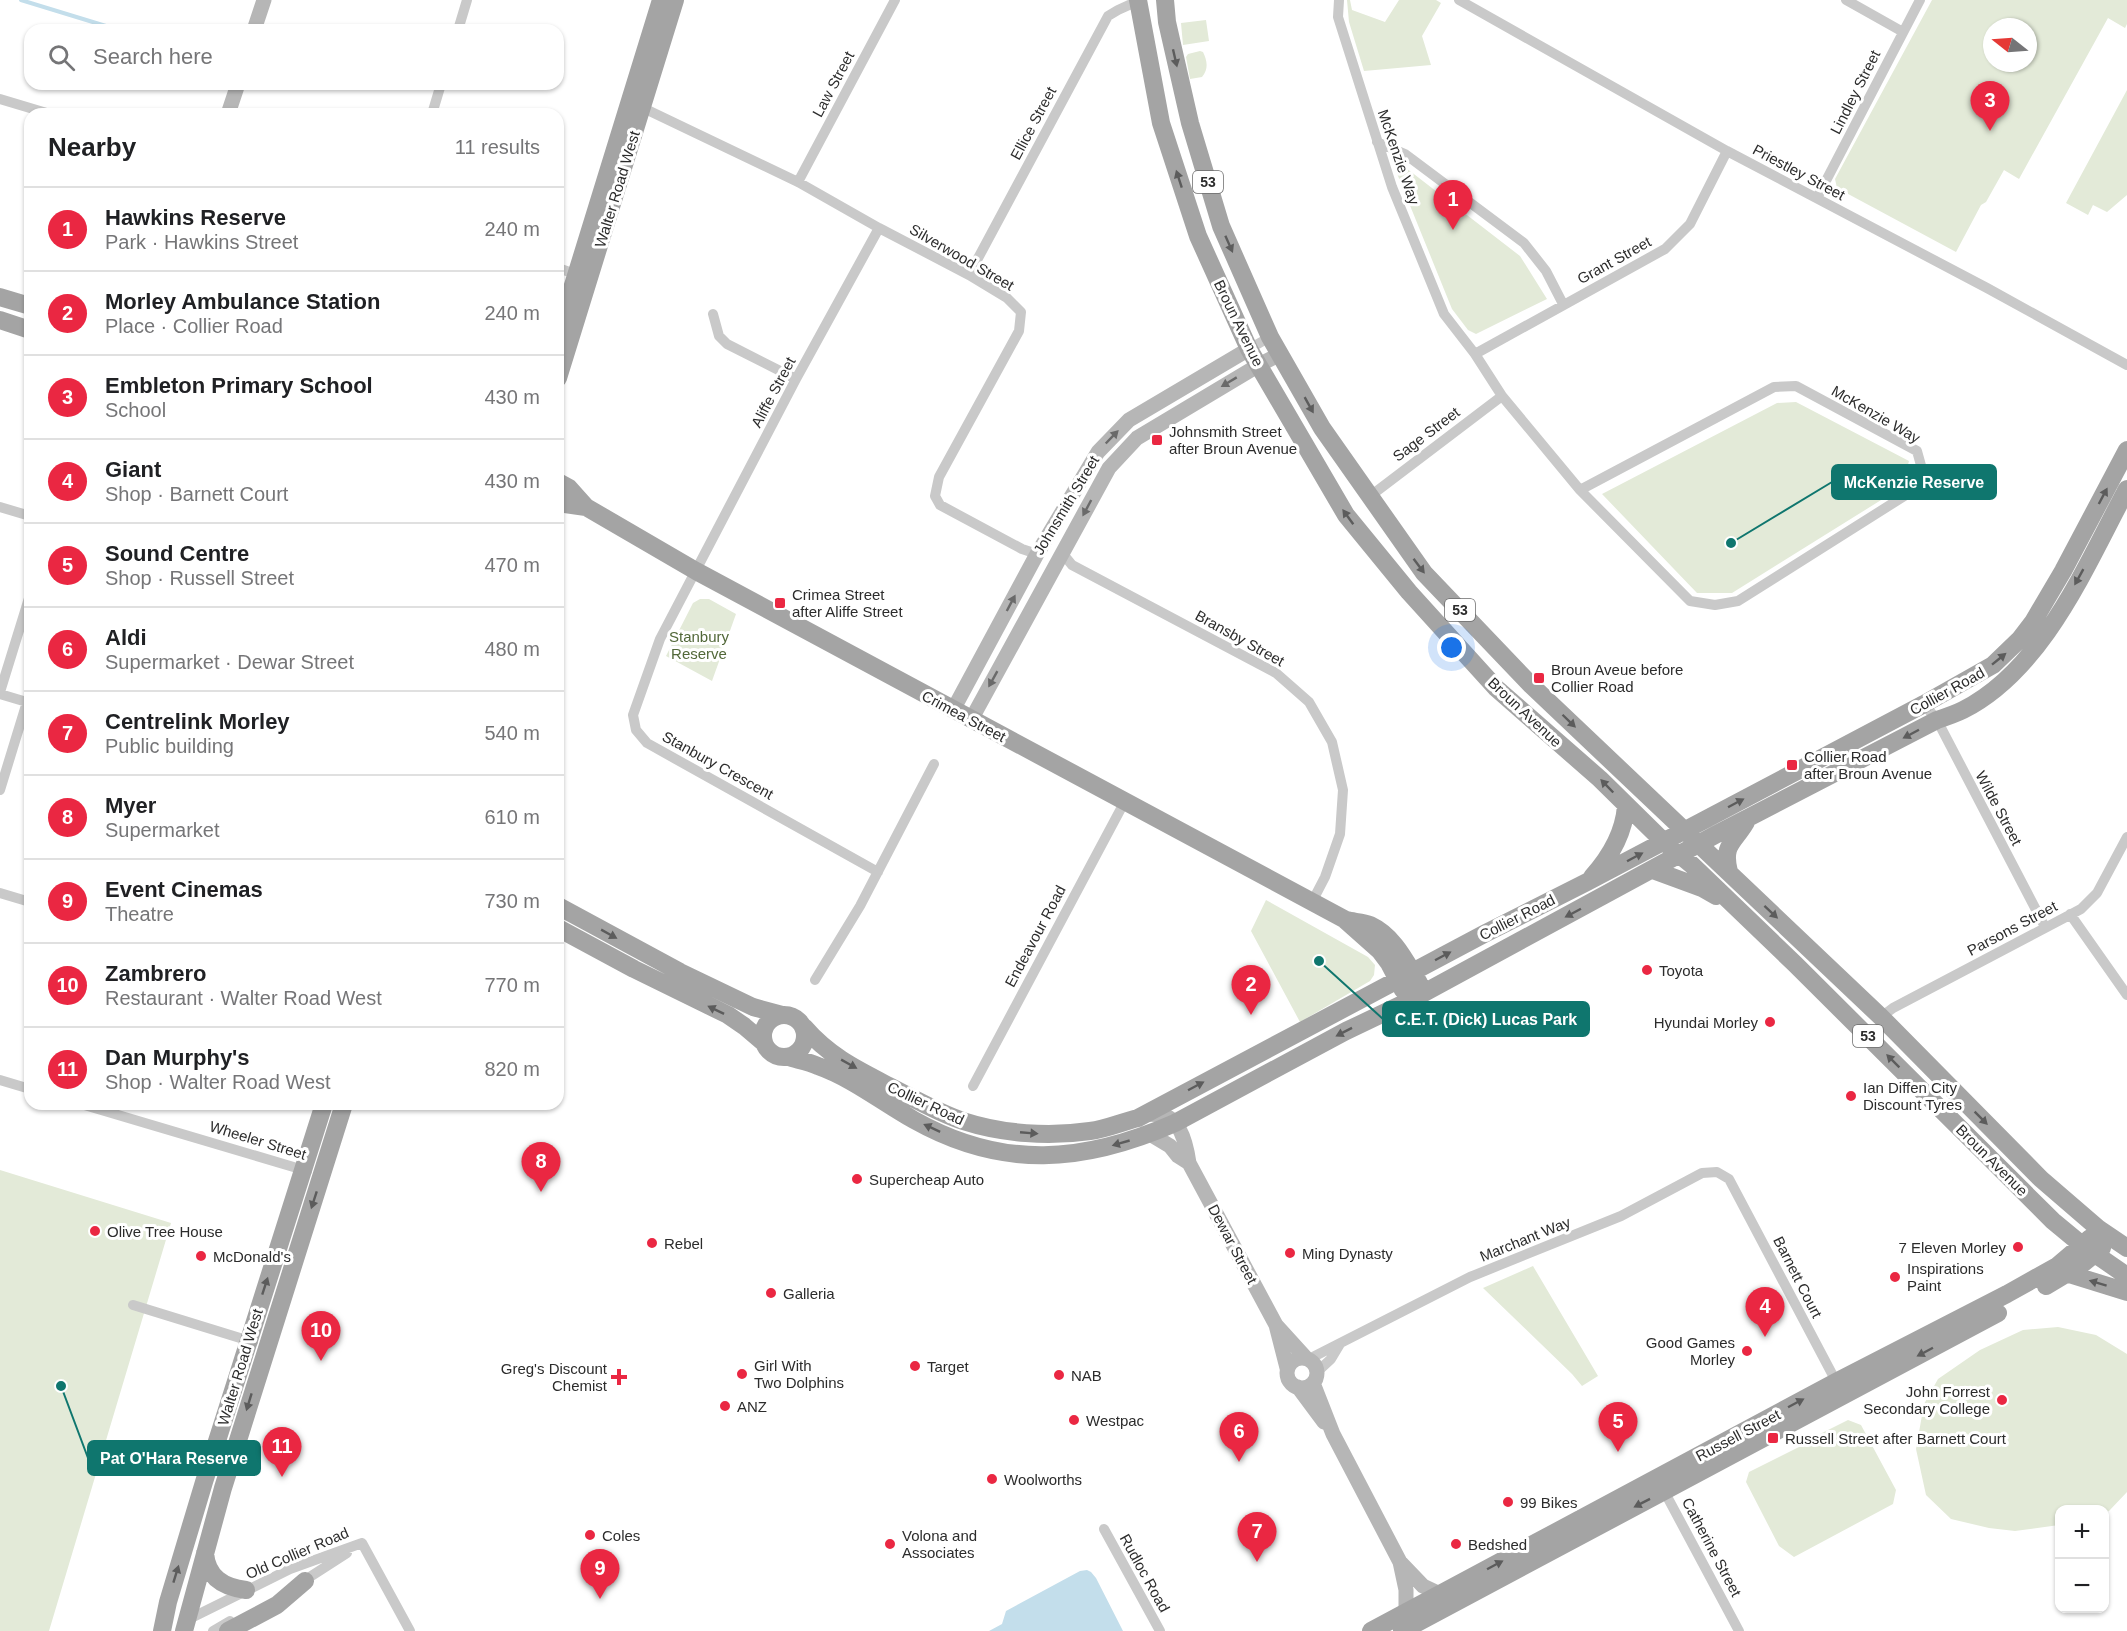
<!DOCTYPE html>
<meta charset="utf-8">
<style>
:root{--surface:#fff;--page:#f6f6f6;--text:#202124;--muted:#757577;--line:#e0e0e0;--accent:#ea2742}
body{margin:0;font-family:Arial,sans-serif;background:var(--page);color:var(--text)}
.controls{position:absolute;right:18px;bottom:18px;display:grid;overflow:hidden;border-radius:12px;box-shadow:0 2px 4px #0004}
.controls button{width:54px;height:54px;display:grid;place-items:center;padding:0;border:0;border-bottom:2px solid var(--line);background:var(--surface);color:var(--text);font:30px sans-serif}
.compass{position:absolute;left:1983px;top:18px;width:54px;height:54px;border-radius:50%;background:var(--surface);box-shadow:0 2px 4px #0004;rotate:287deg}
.you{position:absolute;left:1452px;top:648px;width:21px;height:21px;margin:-15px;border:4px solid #fff;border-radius:50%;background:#1a73e8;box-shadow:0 0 0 9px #1a73e833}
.badge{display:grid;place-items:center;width:39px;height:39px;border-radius:50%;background:var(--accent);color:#fff;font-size:20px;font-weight:700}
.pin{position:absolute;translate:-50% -50px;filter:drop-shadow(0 2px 3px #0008)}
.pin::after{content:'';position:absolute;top:32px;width:21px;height:18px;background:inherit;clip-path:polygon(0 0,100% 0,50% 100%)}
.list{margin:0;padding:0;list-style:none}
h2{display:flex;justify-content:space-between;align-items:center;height:78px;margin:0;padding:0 24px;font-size:26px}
h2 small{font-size:20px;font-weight:400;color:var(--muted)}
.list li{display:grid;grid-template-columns:39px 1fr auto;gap:18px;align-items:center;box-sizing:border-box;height:84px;padding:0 24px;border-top:2px solid var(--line)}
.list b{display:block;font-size:22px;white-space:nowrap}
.list p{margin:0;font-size:20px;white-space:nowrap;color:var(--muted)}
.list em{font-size:20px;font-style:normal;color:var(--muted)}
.icon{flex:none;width:33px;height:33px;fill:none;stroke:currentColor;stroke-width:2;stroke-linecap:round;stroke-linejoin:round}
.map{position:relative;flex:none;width:2127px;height:1631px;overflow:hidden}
.search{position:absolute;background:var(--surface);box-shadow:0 2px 4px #0004;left:24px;top:24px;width:540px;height:66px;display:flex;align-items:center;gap:15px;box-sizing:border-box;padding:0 21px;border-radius:18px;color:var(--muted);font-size:22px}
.panel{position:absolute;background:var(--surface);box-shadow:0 2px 4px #0004;left:24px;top:108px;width:540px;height:1002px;border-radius:18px}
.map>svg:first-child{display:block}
.green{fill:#e3ead8;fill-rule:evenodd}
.water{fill:#c3deeb}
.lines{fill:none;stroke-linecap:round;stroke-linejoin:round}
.stream{stroke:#c3deeb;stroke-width:4}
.street{stroke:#c9c9c9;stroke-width:10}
.secondary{stroke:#b6b6b6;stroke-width:15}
.primary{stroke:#a4a4a4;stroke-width:18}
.oneway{fill:#5c5c5c}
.oneway2{fill:#6a6a6a}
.poi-dot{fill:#ea2742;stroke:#fff;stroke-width:2}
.labels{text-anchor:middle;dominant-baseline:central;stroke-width:6;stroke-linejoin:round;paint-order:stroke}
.shield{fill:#fff;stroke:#6b6b6b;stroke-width:1.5}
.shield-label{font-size:14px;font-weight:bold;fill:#2c2c2c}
.street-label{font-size:15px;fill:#2c2c2c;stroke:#fff}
.poi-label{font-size:15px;fill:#2c2c2c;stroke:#fff;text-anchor:start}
.park-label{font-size:15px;fill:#526839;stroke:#fff}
.leader{fill:none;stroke:#0f766e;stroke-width:2}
.callout-dot{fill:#0f766e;stroke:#fff;stroke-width:2}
.callout{fill:#0f766e;stroke:#0f766e;stroke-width:2}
.callout-label{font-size:16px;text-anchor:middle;font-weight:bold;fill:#fff}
</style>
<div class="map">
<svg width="2127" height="1631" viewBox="0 0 2127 1631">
<rect width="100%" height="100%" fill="#fff"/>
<!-- green -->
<path class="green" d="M1347,0h3l2,10 33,12 14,-22h37l5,3 -19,33 9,29 -67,6 -15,-49z
M1932,0h195v24l-2,4 -17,-10 -89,161 -15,-9 -18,32 -5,3 -25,47 -119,-64 -2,-9zM1992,27h36v36h-36z
M1206,20l3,21 -26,4 -2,-22z
M1200,51l3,1c4,8 6,17 -1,25l-12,2 -4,-22 2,-3z
M2127,90v105l-20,17 -14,-7 -5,10 -22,-12z
M1397,161l123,95 27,43 -71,35 -8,-4 -16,-21 -56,-138 -2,-6z
M1796,402l113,59 -7,26 -170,106h-35l-95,-99 175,-91z
M700,599h9l27,15 -24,67 -46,-25 27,-53z
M1266,900l102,57 7,8 -1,10 -4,6 -70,41 -49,-91z
M0,1170l171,53 -122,408h-49z
M1533,1266l65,110 -16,10 -10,-12 -89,-86z
M2058,1327l38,8 31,19v138l-18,19 -4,2 -1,-3h-44l-1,15 -44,6 -26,-3 -38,-9 -25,-24 -10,-46 8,-45 14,-25 42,-29 43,-20z
M1848,1420l13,5 35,65 -3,14 -99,53 -15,-11 -33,-64 3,-10 64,-32 -1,-2z"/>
<!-- water -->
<path class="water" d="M1087,1570l4,2 5,6 27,53h-134l13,-7 4,-13 74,-40z"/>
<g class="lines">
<!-- stream -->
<path class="stream" d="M21,0l98,30"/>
<!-- street -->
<path class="street" d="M1339,0l-1,17 54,170 52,127 31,40 27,42 78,94 110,111 25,4 23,-4 171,-108 13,-24 -5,-18 -121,-65 -22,1 -194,103
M1459,0l268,151 260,137 140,77
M1846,0l57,32
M458,30l9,-30
M0,99l50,15
M637,105l161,77 81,46 90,47 38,23 14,14 -2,19 -80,146 -4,19 5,9 82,44 15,5
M432,114l9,-30
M1377,142l28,12 119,89 22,28 17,33
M798,182l97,-182
M1817,198l103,-198
M558,268l23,8
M969,275l139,-259 10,-6 20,-9
M713,314l6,22 8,8 69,35
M1249,349l21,-12
M1475,354l190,-105 25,-25 37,-73
M1369,497l133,-101
M0,507l30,9
M1063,554l9,11 204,108 33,29 23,40 11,48 -3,44 -15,43 -13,25
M0,692l30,-97
M0,694l30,9
M1924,704l13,16 108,207
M0,790l27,-88
M878,872l-231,-129 -11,-13 -3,-15 27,-76 136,-260 83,-151
M0,893l30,9
M2070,914l57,81
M815,980l45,-74 74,-142
M1881,1017l12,-9 188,-99 16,-16 30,-56
M0,1080l30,9
M973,1086l152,-285
M81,1104l226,67
M133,1305l120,37
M1309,1359l161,-82 151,-61 81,-43 15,-1 12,7 110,208
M1317,1372l14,-13 9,-15
M1663,1489l76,142
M1104,1529l56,102
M362,1543l48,88
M302,1582l45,-29
M187,1620l103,-51 72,-26
M213,1631l17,-10"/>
<!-- secondary -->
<path class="secondary" d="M254,30l10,-30
M228,114l10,-30
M953,710l84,-156 61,-102 31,-32 120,-71
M971,720l138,-252 28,-30 122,-73 21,-11
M1145,1114c6,0 14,0 20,2 17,5 22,33 24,47l87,162 11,43
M1150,1134l20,12 8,10 11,7
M1276,1325l30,33
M1287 1373a15 15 0 1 1 30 0a15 15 0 1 1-30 0Z
M1313,1383l20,51 67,128 23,24 17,8
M1298,1387l26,35
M1400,1562l6,28v22"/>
<!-- primary -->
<path class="primary" d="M1138,0l23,123 37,113 51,113 97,166 63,77 87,96 104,91 64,63 28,23 103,99 258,257 29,24 45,31
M1165,0l2,22 23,101 31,103 49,111 52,91 102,145 107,112 350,332 160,162 58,50 28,19
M0,297l30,9
M0,320l30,10
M558,334l103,-334
M558,378l117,-378
M558,482l11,6 17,19 110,64 648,348 36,32 9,12 14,27
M558,501l7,3 21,3
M1653,870l49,18 14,8
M1729,872c-7,-28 5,-29 17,-50
M1592,877c18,-20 32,-45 34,-71
M558,906l122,66 73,35 29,8
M1346,920c7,2 17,2 24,5 24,11 36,37 49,58
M558,928l76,41 94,46 16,11 20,17
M763 1036a21 21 0 1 1 42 0a21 21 0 1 1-42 0Z
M804,1027c25,29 52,42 85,59 24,12 49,27 74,35 40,13 86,16 127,10 16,-2 32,-9 48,-13l346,-184 103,-52 337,-178 69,-39 27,-26 13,-17 30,-51 64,-121
M788,1057c10,3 21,5 30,9 34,12 64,36 96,54 89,50 170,43 261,3l171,-92 63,-30 306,-166 222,-115c9,-3 18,-6 26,-10 81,-41 123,-145 164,-221
M2069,1274l58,18
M2046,1286l35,-21 21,-17
M205,1553c2,24 18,34 41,37
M162,1631l6,-29 36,-120 120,-378
M184,1631l39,-143 121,-384
M228,1631l49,-26 28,-24
M1371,1631l465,-249 171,-88 50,-28 33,-28
M1402,1631l596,-318"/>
</g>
<!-- one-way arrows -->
<defs><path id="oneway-solid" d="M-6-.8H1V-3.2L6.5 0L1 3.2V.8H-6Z" transform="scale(1.5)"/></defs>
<g class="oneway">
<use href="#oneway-solid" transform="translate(1175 58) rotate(77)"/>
<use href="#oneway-solid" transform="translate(1179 179) rotate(-108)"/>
<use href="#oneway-solid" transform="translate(1229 244) rotate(66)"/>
<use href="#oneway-solid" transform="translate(1309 405) rotate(61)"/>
<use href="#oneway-solid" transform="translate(2103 496) rotate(-62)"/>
<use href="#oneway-solid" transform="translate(1348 517) rotate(-126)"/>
<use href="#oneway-solid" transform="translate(1419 566) rotate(53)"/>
<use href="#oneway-solid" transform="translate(2079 577) rotate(119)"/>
<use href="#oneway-solid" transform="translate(1999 659) rotate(-39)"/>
<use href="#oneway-solid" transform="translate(1569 721) rotate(44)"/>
<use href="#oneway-solid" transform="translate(1911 734) rotate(152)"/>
<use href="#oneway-solid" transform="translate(1607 786) rotate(-134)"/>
<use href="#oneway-solid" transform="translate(1736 803) rotate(-28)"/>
<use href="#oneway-solid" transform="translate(1635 857) rotate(-28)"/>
<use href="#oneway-solid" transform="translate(1771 912) rotate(43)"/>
<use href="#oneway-solid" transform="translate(1573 913) rotate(152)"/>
<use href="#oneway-solid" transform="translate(609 934) rotate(29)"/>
<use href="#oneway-solid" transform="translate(1443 956) rotate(-28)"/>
<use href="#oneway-solid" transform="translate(716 1010) rotate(-154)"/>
<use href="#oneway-solid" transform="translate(1344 1032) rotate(153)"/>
<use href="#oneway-solid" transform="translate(1893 1061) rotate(-135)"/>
<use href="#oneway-solid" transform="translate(849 1064) rotate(29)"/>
<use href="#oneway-solid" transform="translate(1196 1086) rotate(-28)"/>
<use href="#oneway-solid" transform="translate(1981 1118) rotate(45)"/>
<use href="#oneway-solid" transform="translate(932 1128) rotate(-155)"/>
<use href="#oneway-solid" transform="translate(1029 1133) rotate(5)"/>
<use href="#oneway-solid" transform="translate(1121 1143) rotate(164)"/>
<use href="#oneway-solid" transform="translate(314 1200) rotate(108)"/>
<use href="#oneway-solid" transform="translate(2098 1283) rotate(-163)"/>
<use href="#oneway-solid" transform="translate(265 1286) rotate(-72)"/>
<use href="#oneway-solid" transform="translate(1925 1352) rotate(152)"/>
<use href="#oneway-solid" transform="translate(249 1402) rotate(107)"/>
<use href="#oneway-solid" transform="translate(1796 1403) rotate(-28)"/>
<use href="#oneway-solid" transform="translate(1642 1503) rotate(153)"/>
<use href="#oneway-solid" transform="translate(1495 1565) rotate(-28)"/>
<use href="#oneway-solid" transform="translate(176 1574) rotate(-73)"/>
</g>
<g class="oneway2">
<use href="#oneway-solid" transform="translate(1229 382) rotate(149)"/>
<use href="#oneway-solid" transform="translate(1112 437) rotate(-46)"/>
<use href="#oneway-solid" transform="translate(1087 508) rotate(118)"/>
<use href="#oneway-solid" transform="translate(1011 603) rotate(-62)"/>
<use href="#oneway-solid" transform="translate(993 679) rotate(119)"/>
</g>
<!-- markers -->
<g class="poi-dot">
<rect x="1151" y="434" width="12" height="12" rx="3"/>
<rect x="774" y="597" width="12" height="12" rx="3"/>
<rect x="1533" y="672" width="12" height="12" rx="3"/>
<rect x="1786" y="759" width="12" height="12" rx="3"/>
<circle cx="1647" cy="970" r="6"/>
<circle cx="1770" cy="1022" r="6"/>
<circle cx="1851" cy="1096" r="6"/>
<circle cx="857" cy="1179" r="6"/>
<circle cx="95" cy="1231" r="6"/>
<circle cx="652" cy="1243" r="6"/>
<circle cx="2018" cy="1247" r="6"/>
<circle cx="1290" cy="1253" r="6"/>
<circle cx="201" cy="1256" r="6"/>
<circle cx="1895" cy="1277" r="6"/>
<circle cx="771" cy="1293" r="6"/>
<circle cx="1747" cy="1351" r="6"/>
<circle cx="915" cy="1366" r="6"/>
<circle cx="742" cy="1374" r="6"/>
<circle cx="1059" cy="1375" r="6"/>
<path d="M616 1368h6v6h6v6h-6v6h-6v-6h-6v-6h6z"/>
<circle cx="2002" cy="1400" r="6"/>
<circle cx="725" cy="1406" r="6"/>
<circle cx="1074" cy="1420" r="6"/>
<rect x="1767" y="1432" width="12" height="12" rx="3"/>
<circle cx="992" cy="1479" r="6"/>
<circle cx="1508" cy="1502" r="6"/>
<circle cx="590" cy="1535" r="6"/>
<circle cx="890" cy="1544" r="6"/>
<circle cx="1456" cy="1544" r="6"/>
</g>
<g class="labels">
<!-- shield labels -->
<g class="shield">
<rect x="1193" y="171" width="30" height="22" rx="4.5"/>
<rect x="1445" y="599" width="30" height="22" rx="4.5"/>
<rect x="1853" y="1025" width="30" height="22" rx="4.5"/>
</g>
<g class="shield-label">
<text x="1208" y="182">53</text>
<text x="1460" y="610">53</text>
<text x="1868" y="1036">53</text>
</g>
<!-- street labels -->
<g class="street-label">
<text transform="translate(833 84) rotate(-62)">Law Street</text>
<text transform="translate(1855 92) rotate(-63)">Lindley Street</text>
<text transform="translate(1033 123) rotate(-62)">Ellice Street</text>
<text transform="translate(1399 157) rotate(71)">McKenzie Way</text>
<text transform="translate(1799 172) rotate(28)">Priestley Street</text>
<text transform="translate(617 189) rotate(-73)">Walter Road West</text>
<text transform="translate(962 257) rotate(30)">Silverwood Street</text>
<text transform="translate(1614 260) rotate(-29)">Grant Street</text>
<text transform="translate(1239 323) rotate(64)">Broun Avenue</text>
<text transform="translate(773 392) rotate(-62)">Aliffe Street</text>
<text transform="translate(1876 414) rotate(30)">McKenzie Way</text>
<text transform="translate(1426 434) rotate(-37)">Sage Street</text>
<text transform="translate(1066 505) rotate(-59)">Johnsmith Street</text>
<text transform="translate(1240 638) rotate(29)">Bransby Street</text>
<text transform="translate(1947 691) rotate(-29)">Collier Road</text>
<text transform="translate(1525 712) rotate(43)">Broun Avenue</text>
<text transform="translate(964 716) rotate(28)">Crimea Street</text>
<text transform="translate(718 765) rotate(29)">Stanbury Crescent</text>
<text transform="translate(1999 808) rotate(62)">Wilde Street</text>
<text transform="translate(1517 917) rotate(-27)">Collier Road</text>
<text transform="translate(2012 928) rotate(-28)">Parsons Street</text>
<text transform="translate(1035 936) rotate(-62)">Endeavour Road</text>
<text transform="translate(926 1103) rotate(25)">Collier Road</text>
<text transform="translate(258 1140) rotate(17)">Wheeler Street</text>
<text transform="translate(1992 1160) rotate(45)">Broun Avenue</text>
<text transform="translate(1525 1239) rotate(-22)">Marchant Way</text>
<text transform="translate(1233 1244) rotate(62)">Dewar Street</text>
<text transform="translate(1798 1277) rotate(63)">Barnett Court</text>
<text transform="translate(240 1367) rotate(-73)">Walter Road West</text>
<text transform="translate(1738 1435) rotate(-28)">Russell Street</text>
<text transform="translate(1712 1547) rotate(62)">Catherine Street</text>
<text transform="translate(297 1553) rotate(-23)">Old Collier Road</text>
<text transform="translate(1145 1573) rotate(61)">Rudloc Road</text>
</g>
<!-- poi labels -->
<g class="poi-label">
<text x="1169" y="431">Johnsmith Street<tspan x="1169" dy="17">after Broun Avenue</tspan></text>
<text x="792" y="594">Crimea Street<tspan x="792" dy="17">after Aliffe Street</tspan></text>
<text x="1551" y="669">Broun Aveue before<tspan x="1551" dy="17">Collier Road</tspan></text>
<text x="1804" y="756">Collier Road<tspan x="1804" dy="17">after Broun Avenue</tspan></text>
<text x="1659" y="970">Toyota</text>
<text x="1758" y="1022" text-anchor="end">Hyundai Morley</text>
<text x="1863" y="1087">Ian Diffen City<tspan x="1863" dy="17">Discount Tyres</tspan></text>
<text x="869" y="1179">Supercheap Auto</text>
<text x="107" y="1231">Olive Tree House</text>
<text x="664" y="1243">Rebel</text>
<text x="2006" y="1247" text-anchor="end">7 Eleven Morley</text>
<text x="1302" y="1253">Ming Dynasty</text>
<text x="213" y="1256">McDonald's</text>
<text x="1907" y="1268">Inspirations<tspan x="1907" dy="17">Paint</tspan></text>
<text x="783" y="1293">Galleria</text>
<text x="1735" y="1342" text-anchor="end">Good Games<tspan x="1735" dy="17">Morley</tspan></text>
<text x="754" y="1365">Girl With<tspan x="754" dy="17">Two Dolphins</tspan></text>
<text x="927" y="1366">Target</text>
<text x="607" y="1368" text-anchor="end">Greg's Discount<tspan x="607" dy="17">Chemist</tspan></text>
<text x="1071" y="1375">NAB</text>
<text x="1990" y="1391" text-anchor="end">John Forrest<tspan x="1990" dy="17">Secondary College</tspan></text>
<text x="737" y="1406">ANZ</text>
<text x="1086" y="1420">Westpac</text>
<text x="1785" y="1438">Russell Street after Barnett Court</text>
<text x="1004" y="1479">Woolworths</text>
<text x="1520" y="1502">99 Bikes</text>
<text x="602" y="1535">Coles</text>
<text x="902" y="1535">Volona and<tspan x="902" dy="17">Associates</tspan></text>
<text x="1468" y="1544">Bedshed</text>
</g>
<!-- park labels -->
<g class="park-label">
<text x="699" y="636">Stanbury<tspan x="699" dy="17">Reserve</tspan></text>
</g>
</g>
<!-- callouts -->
<path class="leader" d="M1731 543L1832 482M1319 961L1383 1019M61 1386L88 1458"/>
<g class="callout-dot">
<circle cx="1731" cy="543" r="6"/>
<circle cx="1319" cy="961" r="6"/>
<circle cx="61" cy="1386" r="6"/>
</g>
<g class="callout">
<rect x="1832" y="465" width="164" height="34" rx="6"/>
<rect x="1383" y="1002" width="206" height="34" rx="6"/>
<rect x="88" y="1441" width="172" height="34" rx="6"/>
</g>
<g class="callout-label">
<text x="1914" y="488">McKenzie Reserve</text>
<text x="1486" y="1025">C.E.T. (Dick) Lucas Park</text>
<text x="174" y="1464">Pat O'Hara Reserve</text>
</g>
</svg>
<div class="controls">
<button>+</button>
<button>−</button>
</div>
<svg class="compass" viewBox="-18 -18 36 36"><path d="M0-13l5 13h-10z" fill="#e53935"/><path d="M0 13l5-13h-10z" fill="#757577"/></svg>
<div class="you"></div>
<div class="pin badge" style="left:1453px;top:230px">1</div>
<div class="pin badge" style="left:1251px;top:1015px">2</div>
<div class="pin badge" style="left:1990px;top:131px">3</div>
<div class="pin badge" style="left:1765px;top:1337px">4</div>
<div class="pin badge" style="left:1618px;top:1452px">5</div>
<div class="pin badge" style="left:1239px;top:1462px">6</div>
<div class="pin badge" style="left:1257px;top:1562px">7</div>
<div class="pin badge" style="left:541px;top:1192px">8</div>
<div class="pin badge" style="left:600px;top:1599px">9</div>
<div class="pin badge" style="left:321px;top:1361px">10</div>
<div class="pin badge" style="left:282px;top:1477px">11</div>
<div class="search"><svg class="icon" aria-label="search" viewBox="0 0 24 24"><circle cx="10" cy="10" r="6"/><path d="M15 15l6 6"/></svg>Search here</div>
<section class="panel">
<h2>Nearby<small>11 results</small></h2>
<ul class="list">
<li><span class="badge">1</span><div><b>Hawkins Reserve</b><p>Park · Hawkins Street</p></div><em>240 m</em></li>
<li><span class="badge">2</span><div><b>Morley Ambulance Station</b><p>Place · Collier Road</p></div><em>240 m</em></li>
<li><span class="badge">3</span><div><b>Embleton Primary School</b><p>School</p></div><em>430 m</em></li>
<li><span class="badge">4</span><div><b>Giant</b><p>Shop · Barnett Court</p></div><em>430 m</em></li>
<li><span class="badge">5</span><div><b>Sound Centre</b><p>Shop · Russell Street</p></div><em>470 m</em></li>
<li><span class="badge">6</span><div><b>Aldi</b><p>Supermarket · Dewar Street</p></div><em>480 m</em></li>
<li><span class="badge">7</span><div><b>Centrelink Morley</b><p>Public building</p></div><em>540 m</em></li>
<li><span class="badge">8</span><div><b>Myer</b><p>Supermarket</p></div><em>610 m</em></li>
<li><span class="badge">9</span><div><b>Event Cinemas</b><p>Theatre</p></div><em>730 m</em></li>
<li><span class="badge">10</span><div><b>Zambrero</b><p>Restaurant · Walter Road West</p></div><em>770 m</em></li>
<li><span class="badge">11</span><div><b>Dan Murphy's</b><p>Shop · Walter Road West</p></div><em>820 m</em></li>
</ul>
</section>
</div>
